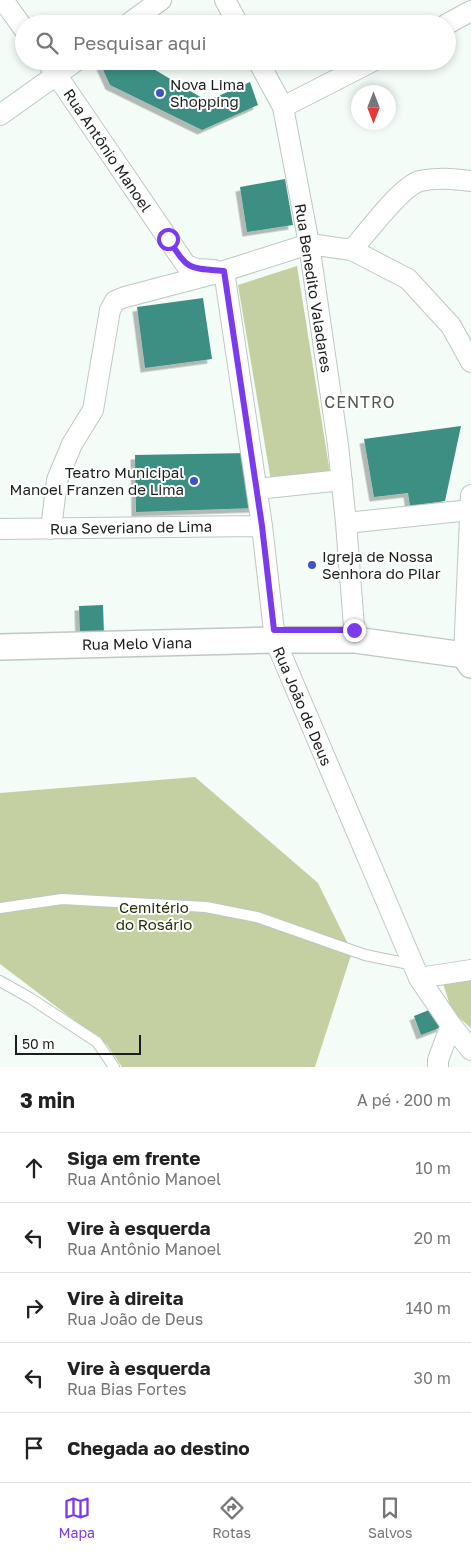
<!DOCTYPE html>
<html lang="pt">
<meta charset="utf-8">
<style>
:root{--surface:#fff;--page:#f2f2f2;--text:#222;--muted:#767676;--line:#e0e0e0;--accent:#7c3aed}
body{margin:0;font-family:"Golos Text",sans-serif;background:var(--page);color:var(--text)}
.compass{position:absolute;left:351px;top:85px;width:45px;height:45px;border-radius:50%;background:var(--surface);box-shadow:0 2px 8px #0003;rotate:180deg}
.scale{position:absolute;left:15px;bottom:12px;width:126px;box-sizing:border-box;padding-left:5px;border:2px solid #1b1e1c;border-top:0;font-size:14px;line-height:18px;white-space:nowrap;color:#1b1e1c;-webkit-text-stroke:4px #fff;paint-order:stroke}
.stop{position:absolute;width:15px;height:15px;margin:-11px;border:4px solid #7c3aed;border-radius:50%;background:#fff}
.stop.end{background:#7c3aed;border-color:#fff;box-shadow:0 1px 5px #0008}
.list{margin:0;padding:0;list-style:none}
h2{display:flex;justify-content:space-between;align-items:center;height:65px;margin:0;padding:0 20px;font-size:21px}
h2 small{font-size:16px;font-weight:400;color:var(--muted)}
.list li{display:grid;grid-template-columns:32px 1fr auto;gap:15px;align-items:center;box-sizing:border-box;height:70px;padding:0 20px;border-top:1px solid var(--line)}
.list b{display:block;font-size:19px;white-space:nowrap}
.list p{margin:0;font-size:16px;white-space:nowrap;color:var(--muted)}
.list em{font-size:16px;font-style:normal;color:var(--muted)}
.icon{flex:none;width:28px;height:28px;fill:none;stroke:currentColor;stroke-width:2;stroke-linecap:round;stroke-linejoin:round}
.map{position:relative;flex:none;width:471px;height:1067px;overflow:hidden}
.search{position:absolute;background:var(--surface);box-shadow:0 2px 8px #0003;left:15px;right:15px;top:15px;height:55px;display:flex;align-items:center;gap:12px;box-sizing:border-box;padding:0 18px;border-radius:28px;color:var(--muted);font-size:19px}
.sheet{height:415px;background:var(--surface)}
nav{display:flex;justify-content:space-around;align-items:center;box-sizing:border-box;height:70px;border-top:1px solid var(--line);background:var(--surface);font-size:14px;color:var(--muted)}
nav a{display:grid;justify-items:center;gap:2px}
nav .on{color:var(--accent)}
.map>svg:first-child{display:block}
.green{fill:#c4d0a1}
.building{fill:#3d8f84;filter:url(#shadow)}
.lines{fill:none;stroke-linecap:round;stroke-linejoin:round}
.service-casing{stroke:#bfc7c3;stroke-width:12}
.minor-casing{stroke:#bfc7c3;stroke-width:22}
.tertiary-casing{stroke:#bfc7c3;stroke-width:28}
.service{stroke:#fff;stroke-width:10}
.minor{stroke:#fff;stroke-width:20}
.tertiary{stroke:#fff;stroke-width:25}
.route{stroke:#7c3aed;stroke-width:6}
.poi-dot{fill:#3d53c6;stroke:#fff;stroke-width:2}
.labels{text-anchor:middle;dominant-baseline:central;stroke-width:4;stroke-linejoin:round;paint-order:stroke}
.poi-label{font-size:15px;fill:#1b1e1c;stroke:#fff;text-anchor:start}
.street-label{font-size:15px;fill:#1b1e1c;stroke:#fff}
.park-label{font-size:15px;fill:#262d00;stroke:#fff}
.neighbourhood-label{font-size:16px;letter-spacing:1px;fill:#515854;stroke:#fff}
</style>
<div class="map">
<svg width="471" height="1067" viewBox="0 0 471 1067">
<defs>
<filter id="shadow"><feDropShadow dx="-4.5" dy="4.5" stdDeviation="0" flood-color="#0004"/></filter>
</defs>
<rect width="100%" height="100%" fill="#f3fcf7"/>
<!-- green -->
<path class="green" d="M297,266l33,207 -59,8 -33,-196z
M195,777l123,106 34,69 -37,115h-193l-15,-22 -107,-81v-171z
M471,981v47l-19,-16 -9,-29z"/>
<!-- building -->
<path class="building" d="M103,61h41l-2,1 65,39 43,-19 8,23 -56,25 -92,-45 -10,-22z
M285,179l8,46 -46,7 -7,-45z
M203,298l9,61 -67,9 -8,-61z
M461,426l-16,75 -35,5 -2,-13 -34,4 -10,-58z
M249,453l7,55 -120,4 -1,-57z
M103,605l1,29 -24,1 -1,-29z
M434,1008l8,19 -21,8 -7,-19z"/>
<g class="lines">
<!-- service casing -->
<g class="service-casing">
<path id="service" d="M0,908l62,-9 144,8 51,10 108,38 49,10
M0,981l30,17 67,44 17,25"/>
</g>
<!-- minor casing -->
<g class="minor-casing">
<path id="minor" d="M3,0l21,29
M225,0l13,24
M128,24l33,-24
M447,24l24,-13
M47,61l139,204 11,4 17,1
M258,61l25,46 26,137 29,201 8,78 9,117
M283,107l90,-46
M0,115l76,-54
M352,250c14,-16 49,-64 68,-69 17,-4 34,-2 51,0
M224,271l38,255 13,114 144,338 32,47 20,25
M257,489l85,-9
M346,523l125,-13
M0,529l262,-3
M51,529l6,-49 15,-36 21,-34 17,-100 5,-9 10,-4 99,-26 85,-27 43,6 56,29 43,47 20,36
M464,655l7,-160
M419,978l52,-8
M438,1067v-7l13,-35"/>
</g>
<!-- tertiary casing -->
<g class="tertiary-casing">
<path id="tertiary" d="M0,647l275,-7h80l109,15 7,10"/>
</g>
<!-- service -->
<use href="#service" class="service"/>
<!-- minor -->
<use href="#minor" class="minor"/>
<!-- tertiary -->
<use href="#tertiary" class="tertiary"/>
</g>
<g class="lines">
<!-- route -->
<path class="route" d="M168,239c21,31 18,29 56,32l38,255 12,104h80"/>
</g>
<!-- markers -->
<g class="poi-dot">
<circle cx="160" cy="93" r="5"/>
<circle cx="194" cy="481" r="5"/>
<circle cx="312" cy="565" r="5"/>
</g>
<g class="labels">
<!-- poi labels -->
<g class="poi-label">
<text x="170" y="84">Nova Lima<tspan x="170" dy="17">Shopping</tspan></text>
<text x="184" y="472" text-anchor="end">Teatro Municipal<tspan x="184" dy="17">Manoel Franzen de Lima</tspan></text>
<text x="322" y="556">Igreja de Nossa<tspan x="322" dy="17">Senhora do Pilar</tspan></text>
</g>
<!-- street labels -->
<g class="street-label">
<text transform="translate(108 150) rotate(56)">Rua Antônio Manoel</text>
<text transform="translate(314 288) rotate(81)">Rua Benedito Valadares</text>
<text transform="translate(131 527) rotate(-1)">Rua Severiano de Lima</text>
<text transform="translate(137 643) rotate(-1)">Rua Melo Viana</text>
<text transform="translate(303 706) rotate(67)">Rua João de Deus</text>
</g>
<!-- park labels -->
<g class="park-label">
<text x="154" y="907">Cemitério<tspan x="154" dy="17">do Rosário</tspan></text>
</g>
<!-- neighbourhood labels -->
<g class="neighbourhood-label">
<text x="360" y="402">CENTRO</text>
</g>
</g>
</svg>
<svg class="compass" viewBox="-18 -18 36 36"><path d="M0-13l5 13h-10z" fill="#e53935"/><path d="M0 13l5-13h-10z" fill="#767676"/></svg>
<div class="scale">50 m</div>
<div class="stop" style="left:168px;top:239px"></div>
<div class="stop end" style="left:354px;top:630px"></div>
<div class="search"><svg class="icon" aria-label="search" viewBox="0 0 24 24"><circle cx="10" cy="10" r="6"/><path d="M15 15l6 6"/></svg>Pesquisar aqui</div>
</div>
<section class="sheet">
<h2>3 min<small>A pé · 200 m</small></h2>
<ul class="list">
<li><svg class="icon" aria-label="ahead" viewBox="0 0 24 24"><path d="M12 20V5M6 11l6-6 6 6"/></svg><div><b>Siga em frente</b><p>Rua Antônio Manoel</p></div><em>10 m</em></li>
<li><svg class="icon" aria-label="left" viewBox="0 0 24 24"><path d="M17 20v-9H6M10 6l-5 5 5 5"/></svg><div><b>Vire à esquerda</b><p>Rua Antônio Manoel</p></div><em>20 m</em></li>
<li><svg class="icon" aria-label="right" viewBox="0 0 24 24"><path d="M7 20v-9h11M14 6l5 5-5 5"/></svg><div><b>Vire à direita</b><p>Rua João de Deus</p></div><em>140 m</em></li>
<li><svg class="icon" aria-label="left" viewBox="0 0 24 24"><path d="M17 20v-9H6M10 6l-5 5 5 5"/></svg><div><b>Vire à esquerda</b><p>Rua Bias Fortes</p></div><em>30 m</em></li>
<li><svg class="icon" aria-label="arrive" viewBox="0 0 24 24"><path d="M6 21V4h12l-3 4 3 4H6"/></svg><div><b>Chegada ao destino</b></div></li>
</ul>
</section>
<nav>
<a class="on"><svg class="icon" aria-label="map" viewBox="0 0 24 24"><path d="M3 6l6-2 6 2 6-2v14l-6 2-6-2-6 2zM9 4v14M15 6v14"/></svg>Mapa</a>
<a><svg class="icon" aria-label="directions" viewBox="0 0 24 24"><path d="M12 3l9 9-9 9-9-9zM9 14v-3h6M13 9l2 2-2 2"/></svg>Rotas</a>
<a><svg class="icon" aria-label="saved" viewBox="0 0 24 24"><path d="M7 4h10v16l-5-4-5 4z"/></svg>Salvos</a>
</nav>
